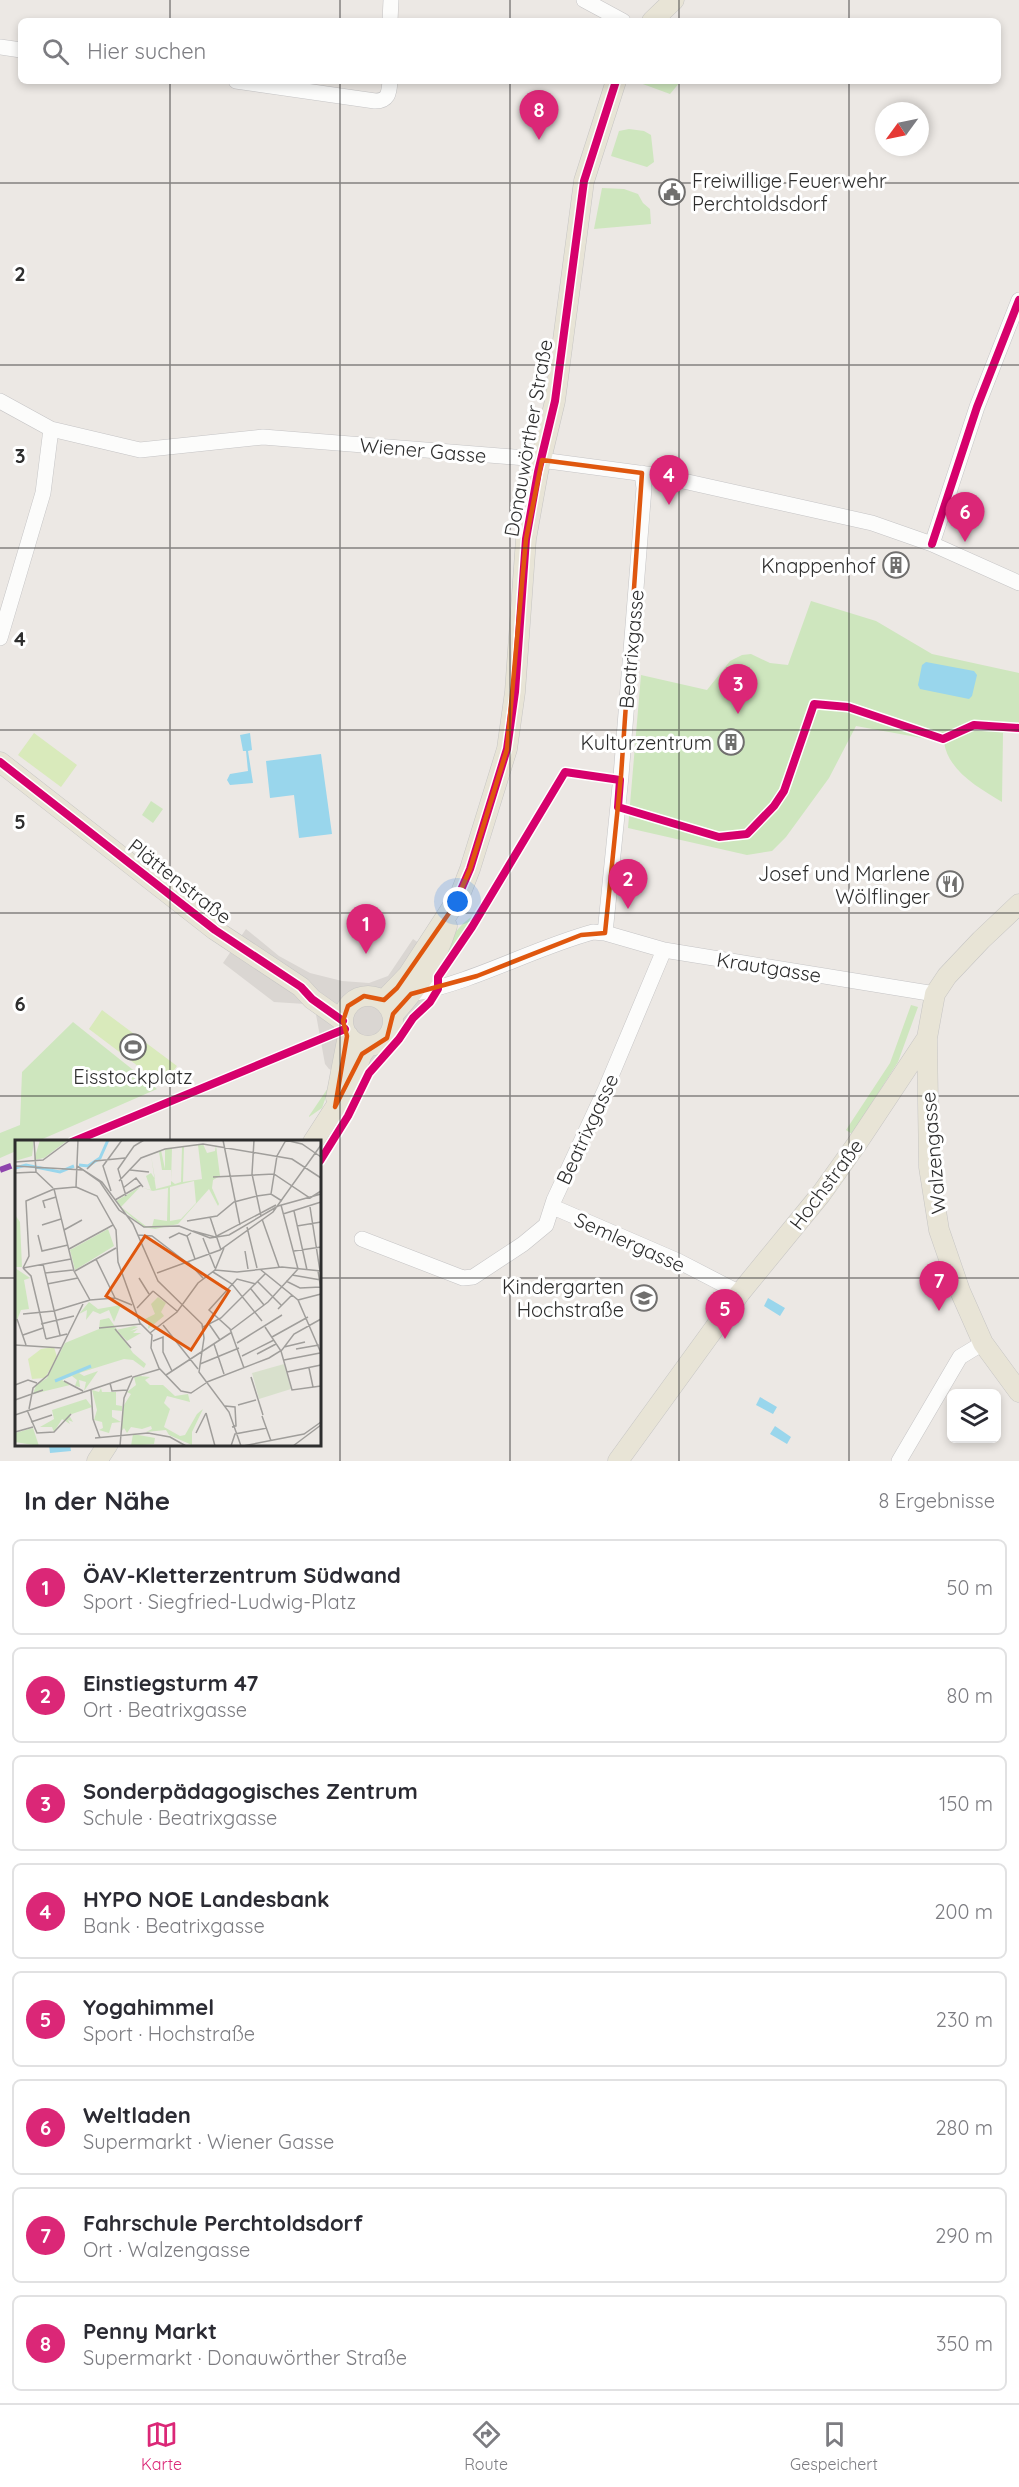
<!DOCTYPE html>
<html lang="de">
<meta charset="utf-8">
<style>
:root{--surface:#fff;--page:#f2f2f3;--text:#2b2b33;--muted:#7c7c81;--line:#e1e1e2;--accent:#db2777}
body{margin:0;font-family:Quicksand,sans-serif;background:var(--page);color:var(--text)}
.controls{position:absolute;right:18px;bottom:18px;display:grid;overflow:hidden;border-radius:9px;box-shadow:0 3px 9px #0003}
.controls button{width:54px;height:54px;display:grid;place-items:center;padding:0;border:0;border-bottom:2px solid var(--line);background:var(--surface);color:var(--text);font:30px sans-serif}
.compass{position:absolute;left:875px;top:102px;width:54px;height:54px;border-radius:50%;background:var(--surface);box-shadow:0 3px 9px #0003;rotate:237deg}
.you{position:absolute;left:458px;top:902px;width:21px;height:21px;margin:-15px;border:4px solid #fff;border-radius:50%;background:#1a73e8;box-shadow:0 0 0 9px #1a73e833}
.badge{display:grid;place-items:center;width:39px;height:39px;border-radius:50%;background:var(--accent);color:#fff;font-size:20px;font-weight:700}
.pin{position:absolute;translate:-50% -50px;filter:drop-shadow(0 2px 3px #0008)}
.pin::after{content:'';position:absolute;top:32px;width:21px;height:18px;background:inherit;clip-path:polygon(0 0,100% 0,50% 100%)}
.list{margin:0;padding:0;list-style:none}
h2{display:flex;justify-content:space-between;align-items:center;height:78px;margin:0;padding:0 24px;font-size:26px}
h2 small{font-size:20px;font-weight:400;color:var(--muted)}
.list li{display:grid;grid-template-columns:39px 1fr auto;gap:18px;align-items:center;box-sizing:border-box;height:96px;margin:0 12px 12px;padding:0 12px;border:2px solid var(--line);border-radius:9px}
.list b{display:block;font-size:22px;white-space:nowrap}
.list p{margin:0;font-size:20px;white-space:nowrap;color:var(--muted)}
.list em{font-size:20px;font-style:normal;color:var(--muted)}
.icon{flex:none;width:33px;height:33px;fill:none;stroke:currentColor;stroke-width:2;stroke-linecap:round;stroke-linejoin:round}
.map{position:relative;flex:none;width:1019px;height:1461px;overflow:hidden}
.search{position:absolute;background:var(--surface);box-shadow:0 3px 9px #0003;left:18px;right:18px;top:18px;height:66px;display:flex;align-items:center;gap:15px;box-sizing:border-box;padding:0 21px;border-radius:9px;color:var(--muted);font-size:22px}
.sheet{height:942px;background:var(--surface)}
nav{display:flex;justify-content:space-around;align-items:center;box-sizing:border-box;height:84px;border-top:2px solid var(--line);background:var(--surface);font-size:16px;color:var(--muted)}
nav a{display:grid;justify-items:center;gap:3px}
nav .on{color:var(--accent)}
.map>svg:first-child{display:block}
.green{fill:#cee6be}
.pitch{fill:#d9eabb}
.plaza{fill:#dad6d2}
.water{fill:#99d6ec}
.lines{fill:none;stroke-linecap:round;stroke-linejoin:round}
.minor-casing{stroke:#c5c4c5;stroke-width:16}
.major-casing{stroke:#c6c5c4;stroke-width:21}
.minor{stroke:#fcfcfb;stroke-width:15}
.major{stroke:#e8e4d6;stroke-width:20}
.quiet{stroke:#8e44ad;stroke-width:6;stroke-dasharray:12 6;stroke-linecap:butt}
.cycleway-casing{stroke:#fff;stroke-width:11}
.cycleway{stroke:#d6006c;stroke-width:8}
.marked{fill:none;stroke:#df570e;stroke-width:4.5;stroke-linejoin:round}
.grid{fill:none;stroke:#2e2e2e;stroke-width:1.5;stroke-opacity:0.55}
.labels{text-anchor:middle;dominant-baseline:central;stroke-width:6;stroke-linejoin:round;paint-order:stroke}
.poi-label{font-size:20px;fill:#2e2e2e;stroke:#fff;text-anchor:end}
.street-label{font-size:20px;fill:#2e2e2e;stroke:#fff}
.inset-river{fill:none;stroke:#99d6ec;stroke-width:3}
.inset-road{fill:none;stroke:#a09e9b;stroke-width:1.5}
.view{fill:#df570e;fill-opacity:0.15;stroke:#df570e;stroke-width:3}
.inset-edge{fill:none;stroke:#2e2e2e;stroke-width:3}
.grid-label{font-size:20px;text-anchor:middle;font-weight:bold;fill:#2e2e2e;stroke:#fff;stroke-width:6;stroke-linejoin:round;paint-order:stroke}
</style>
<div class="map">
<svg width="1019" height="1461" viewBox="0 0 1019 1461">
<rect width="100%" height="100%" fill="#ece8e4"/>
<!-- green -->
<path class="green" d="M641,81h40l-11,13 -30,-11z
M629,129l15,2 7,4 3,27 -7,5 -36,-11 8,-25z
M602,188l22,1 14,5 5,9 7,6 1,15 -57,5z
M811,601l65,20 56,33 87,19v58l-16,2 -1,69c-23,-14 -54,-31 -58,-60l-88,-16 -27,52 -43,59 -14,14 -25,4 -119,-27 13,-153 66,15 23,-29 12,-6 9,-1 19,9 18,2z
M151,801l12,8 -10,14 -11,-8z
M477,914l-1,4 -32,48c-2,-19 15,-44 33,-52z
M911,1005l7,2 -20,55 -46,72 -6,-4 44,-67z
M73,1022l84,67 -119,52 -22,1v9l-16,7v-25l20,-8 2,-53z
M330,1085l-8,23 -13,9v-1z"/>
<!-- pitch -->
<path class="pitch" d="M34,733l43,32 -16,22 -43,-32z
M102,1010l75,56 -14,19 -74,-56z"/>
<!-- plaza -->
<path class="plaza" d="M246,929l33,27 31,17 32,8 27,2 19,-7 25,-37 37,25 -44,70 -42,50 -35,-15 -4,-5 -10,-55 -10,-5 -31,-2 -51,-39z"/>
<!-- water -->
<path class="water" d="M926,662l48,9 3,4 -5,21 -3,3 -49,-10 -2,-4 4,-20z
M250,733l2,17 -4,1 5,32 -23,2 -3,-5 3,-6 18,-3 -2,-20h-3l-3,-16z
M321,754l11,80 -33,4 -5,-43 -24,3 -4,-37z
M768,1298l17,10 -5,8 -16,-10z
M760,1397l17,10 -4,7 -17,-9z
M775,1426l16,11 -4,7 -17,-10z
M49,1445h21l1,6 -21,2z"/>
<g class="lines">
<!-- minor casing -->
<g class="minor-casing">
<path id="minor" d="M584,0l39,21
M390,21l1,-21
M0,47l21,3
M236,81l139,20c14,0 14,-9 15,-20
M0,401l51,28 89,21 123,-13 263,21 135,18 211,47 60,21 87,39
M932,544l45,-137 42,-107
M0,638l43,-145 8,-64
M605,933l16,-157 23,-288 -2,-15
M411,994c64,-12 120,-45 182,-62l12,1 59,17 271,44
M553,1207l125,54 62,32
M362,1239l101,39 10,-1 50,-33 23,-19 8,-25 52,-112 58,-138
M899,1461l61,-104 23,-14"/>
</g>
<!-- major casing -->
<g class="major-casing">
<path id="major" d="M652,21l22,-21
M0,762l215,168 86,57 11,12 31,22
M343 1021a25 25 0 1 1 50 0a25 25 0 1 1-50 0Z
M383,1001l25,-26 52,-80 10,-26 37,-120 8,-57 11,-153 12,-67 17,-71 29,-220 32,-100
M393,1015c27,-30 42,-51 54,-89
M927,1038l2,129 10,63 21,61 23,52 36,49
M336,1098l12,-63
M313,1142l36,-56 13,-32 6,-8
M97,1461l11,-17
M618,1461l122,-168 81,-99 35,-49 71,-107 8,-44 12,-18 34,-36 38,-36"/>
</g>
<!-- minor -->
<use href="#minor" class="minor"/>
<!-- major -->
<use href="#major" class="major"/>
<!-- quiet -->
<path class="quiet" d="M0,1170l16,-6"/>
<!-- cycleway casing -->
<g class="cycleway-casing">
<path id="cycleway" d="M932,544l45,-137 42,-107
M0,762l215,168 86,57 11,12 31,22
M454,906l16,-37 37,-120 8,-57 11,-153 12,-67 17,-71 29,-220 32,-100
M72,1142l273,-113
M320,1161l28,-45 21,-43 30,-34 14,-21 17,-16 8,-13v-12l34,-50 93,-155 55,8 -2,27 101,30 28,-3 27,-28 10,-15 30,-87 34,3 95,32 31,-14 45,3"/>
</g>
<!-- cycleway -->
<use href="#cycleway" class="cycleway"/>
</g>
<!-- marked area -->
<path class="marked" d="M542,460l100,13 -21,303 -16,157 -24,2 -104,41 -66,18 -18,20 -6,24 -25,16 -27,53 12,-71 -4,-15 5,-15 16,-10 20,4 13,-12 57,-82 16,-37 37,-120 19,-210z"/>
<!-- grid -->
<path class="grid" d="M170,0v21M340,0v21M510,0v21M679,0v21M849,0v21M170,81v1061M340,81v1380M510,81v1380M679,81v1380M849,81v1380M0,183h1019M0,365h1019M0,548h1019M0,730h1019M0,913h1019M0,1096h1019M0,1278h16M320,1278h699M170,1444v17"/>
<!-- icons -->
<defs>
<g id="civic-ring" transform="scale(1.35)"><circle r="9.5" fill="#fff" stroke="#706f6e" stroke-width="1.5"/><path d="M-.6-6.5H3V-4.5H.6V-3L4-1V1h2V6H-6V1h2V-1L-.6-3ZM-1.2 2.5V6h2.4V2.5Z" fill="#706f6e"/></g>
<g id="building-ring" transform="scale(1.35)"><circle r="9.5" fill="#fff" stroke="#706f6e" stroke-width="1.5"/><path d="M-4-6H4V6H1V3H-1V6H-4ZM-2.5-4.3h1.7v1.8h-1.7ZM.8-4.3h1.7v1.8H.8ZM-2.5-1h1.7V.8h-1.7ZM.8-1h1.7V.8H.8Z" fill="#706f6e"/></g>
<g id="restaurant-ring" transform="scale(1.35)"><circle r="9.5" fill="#fff" stroke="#706f6e" stroke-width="1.5"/><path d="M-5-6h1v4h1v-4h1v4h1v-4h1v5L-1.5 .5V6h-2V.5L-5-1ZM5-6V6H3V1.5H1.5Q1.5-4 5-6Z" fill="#706f6e"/></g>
<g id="stadium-ring" transform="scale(1.35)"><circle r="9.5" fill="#fff" stroke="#706f6e" stroke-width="1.5"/><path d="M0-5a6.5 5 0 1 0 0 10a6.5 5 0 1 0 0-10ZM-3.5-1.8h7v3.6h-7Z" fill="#706f6e"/></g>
<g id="school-ring" transform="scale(1.35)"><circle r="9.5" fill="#fff" stroke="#706f6e" stroke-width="1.5"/><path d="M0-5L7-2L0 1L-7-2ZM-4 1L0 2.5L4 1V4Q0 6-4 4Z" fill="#706f6e"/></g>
</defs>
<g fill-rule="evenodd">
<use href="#civic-ring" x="672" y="192"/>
<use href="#building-ring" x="896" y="565"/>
<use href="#building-ring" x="731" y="742"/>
<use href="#restaurant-ring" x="950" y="884"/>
<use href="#stadium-ring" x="133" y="1047"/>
<use href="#school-ring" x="644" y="1298"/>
</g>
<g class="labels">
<!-- poi labels -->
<g class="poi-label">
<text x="692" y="180" text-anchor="start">Freiwillige Feuerwehr<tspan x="692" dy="23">Perchtoldsdorf</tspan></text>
<text x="876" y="565">Knappenhof</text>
<text x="712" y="742">Kulturzentrum</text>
<text x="930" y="873">Josef und Marlene<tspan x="930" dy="23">Wölflinger</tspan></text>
<text x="133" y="1076" text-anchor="middle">Eisstockplatz</text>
<text x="624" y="1286">Kindergarten<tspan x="624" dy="23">Hochstraße</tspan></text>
</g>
<!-- street labels -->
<g class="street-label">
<text transform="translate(528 438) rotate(-80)">Donauwörther Straße</text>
<text transform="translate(423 450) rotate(5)">Wiener Gasse</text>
<text transform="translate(631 649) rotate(-85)">Beatrixgasse</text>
<text transform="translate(180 881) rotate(38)">Plättenstraße</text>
<text transform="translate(769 967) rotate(9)">Krautgasse</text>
<text transform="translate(587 1129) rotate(-65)">Beatrixgasse</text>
<text transform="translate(933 1153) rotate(-95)">Walzengasse</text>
<text transform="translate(826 1184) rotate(-53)">Hochstraße</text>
<text transform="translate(630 1242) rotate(24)">Semlergasse</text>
</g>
</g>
<!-- overview -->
<g transform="translate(15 1140)">
<rect width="306" height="306" fill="#ece8e4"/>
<path d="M0,0h19l-2,16 -17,5zM25,0h28l-24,18 -10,2zM188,4l4,9 8,-2 1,-6 4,31 -7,4 -1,8 7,16 -1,2 -9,-17 -31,35 -23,5 -12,-2 -23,-20 -4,-6 24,-14 11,3 -5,-14 5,-3 4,6 -4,-24 10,-5 4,19v-20zM183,5l4,34 -19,3 1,-35zM167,7l-1,35 -6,2 -4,-3 1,-33zM144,12l3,18h9v15l-15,4 -5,-34zM179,41l2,22 -15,16 -11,2v-34zM125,47l13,4 15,-3 -1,33 -13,-2 -2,8h-5l-26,-20zM0,75l5,7 2,45h-7zM93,89l6,17 -39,24 -5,-20zM0,128l15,10 -6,2 5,29 -8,1 -6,15zM143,157l8,6 -5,9 3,4 -16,13 1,-7 -4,-3 10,-5 -4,-10zM74,162l9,7 23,-4 -7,17 -5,-12 -9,4 -7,-3 -7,9 1,-10 -8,4zM94,178l24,35 13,11 -2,4 -11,-8 -9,-1 -45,14 5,3 14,-5 -14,20 2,-9 -7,-2 1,7 -5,-1 2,-6 -5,-4 -10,4 8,5 -37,9 3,-9 11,-7 18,-35 34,-14 1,-9zM119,186l4,1 -8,4 8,-2 -5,4h8l-14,8 -11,-11zM125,236l10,1 -5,3 5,5h13l12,11 13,-2 2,8 -23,-6 -3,7 6,6 -6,18 16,9 5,-1 12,-21 6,-5 -11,23v13l-23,-10 -3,-5 -20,2 6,-3 -1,-3 -9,3 -11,-2 -4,6 -3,-5 -3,4 3,-27 7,-11 -4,-2 9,-7 -2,-8zM86,248l1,4h14v13l6,1v5l-10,-1v7l9,5 -9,1 -3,10 -10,-3 4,-2 -1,-6 -8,-2 3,-10 -5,-20 7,2zM71,259l6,8 -23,8 4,7 -5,-2 2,4 -8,-5 -8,13 -2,-5h-12l14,-8 -2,-9zM18,288l6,18 -24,-4v-9zM118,294l22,4 -1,6 -23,2z" fill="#cee6be" fill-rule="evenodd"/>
<path d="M269,224l7,25 -32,10 -7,-26z" fill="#d8e0cc"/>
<path d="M39,207l3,10 -12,21 -13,1 -4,-20 13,-10z" fill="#d9eabb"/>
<path class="inset-river" d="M64,25l9,1 12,-8 8,-18M0,28l11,-3 34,7 14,-6M40,241l36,-15"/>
<path class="inset-road" d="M19,0l2,32 17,16M208,0l17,85M239,0l-2,34 9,42M270,0l17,4 19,13M0,22l28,-2 27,-20M0,26l68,4 17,12 19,28 25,17 35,-1 31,12 19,-3 49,-29 43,-12M62,26l25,16 31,42 25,57 44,43 2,14 -5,34 30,40 12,34M72,29l8,-8 30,-3M115,30l19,2M0,33l21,-1M198,37l61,-3 36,24 11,-7M104,41l22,-23 24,-9 38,-5 89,15 29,19M61,47l21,9 19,34 2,32 22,61 12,12 -1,13 8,20 22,23 10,2 15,-10M61,47l-22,2 20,82 16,29 25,-2 17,7M61,47l2,-47M108,48l13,-10 7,9M96,51l-8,-25 19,-26M256,54l6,-38 9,-16M111,56l-8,-27 16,-23 10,-6M100,60l26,-15M266,65l17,64M295,67l10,64M30,68l-2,-7 13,-4M279,71l13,59M268,74l38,-12M195,77l11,33M247,79l17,48M172,81l30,-5 17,-14 23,-6 14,-2 11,7M27,85l19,-6M282,86l24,-4M232,87l10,41M49,90l18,-10M178,91l22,6 61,-32M176,93l-4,3 8,23M23,95l4,16 26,-6M123,95l14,1 34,26M154,98l10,-5 8,3M188,98l12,30M54,109l44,-24M230,111l3,18M279,111l27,-4M81,119l19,39M173,122l15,16M28,124l17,71M8,128l6,-12 -3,-55 28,-12M8,128l8,8 15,63M8,128l48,-9M200,130l22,2 45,-5 39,4M246,130l37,30 23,53M60,131l41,-23M303,131l3,19M198,132l19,12 30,37M30,133l28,-3M142,133l63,-23 53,-38 48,-67M277,135l29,5M124,138l10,16M271,141l14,7 21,-1M243,142l23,23M32,144l31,-6M236,149l13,16M138,151l24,20M283,160l23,-6M122,168l16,-17M263,169l14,-14M8,174l31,-3 36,-11M2,179l9,26M26,184l33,-8M194,184l11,16M148,185l35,44M188,187l18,-9 44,-44M250,187l16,24 11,39 29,-4M84,188l42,-4M100,189l16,19M216,190l37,-28 30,-33M135,193l27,-21 21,-29 17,-13 9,-22M8,195l20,-7M257,197l36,-20M31,199l21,-5M138,201l10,-4v15l9,19M222,203l45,-28M199,204l10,30M0,205l47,3M269,207l21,-5M281,209l23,-4M242,214l19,-10M227,216l32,-16M269,220l36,-7M185,224l39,-16M229,228l-14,-39 -21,-19 28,-31 19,5M294,228l4,19M272,232l34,-7M151,235l66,-43M236,237l12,38M49,241l19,10M192,242l62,-24 13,-8 12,-16 27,-15M95,243l2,8 15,-1M0,245l13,-5 9,3M76,250l2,29 7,19M0,260l28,-10M223,265l18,-5M210,266l10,1 1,19 -4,1M14,269l4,-21 15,-13 35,-71M12,270l10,23 17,-1 17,-18M191,273l9,33M0,275l117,-39M247,276l9,25M16,282l21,-7M0,292l18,-5M181,293l10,-20M80,298l53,-5 22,4 16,9M105,306l4,-48 9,-21 27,-8M216,306l4,-12 32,-6M228,306l61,-12 17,-12M278,306l28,-21"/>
<path class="view" d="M130,96l84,55 -38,59 -85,-54z"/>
<rect width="306" height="306" class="inset-edge"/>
</g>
<g class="grid-label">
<text x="20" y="281">2</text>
<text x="20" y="463">3</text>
<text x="20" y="646">4</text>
<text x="20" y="829">5</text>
<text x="20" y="1011">6</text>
</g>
</svg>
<div class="controls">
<button><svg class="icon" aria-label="layers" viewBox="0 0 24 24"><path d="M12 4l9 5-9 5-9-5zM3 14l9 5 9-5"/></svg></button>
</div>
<svg class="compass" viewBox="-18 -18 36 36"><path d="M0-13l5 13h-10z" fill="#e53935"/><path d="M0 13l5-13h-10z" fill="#7c7c81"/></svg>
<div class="you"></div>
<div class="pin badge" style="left:366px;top:954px">1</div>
<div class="pin badge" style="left:628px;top:909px">2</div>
<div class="pin badge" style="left:738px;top:714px">3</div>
<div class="pin badge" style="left:669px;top:505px">4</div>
<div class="pin badge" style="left:725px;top:1339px">5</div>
<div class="pin badge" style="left:965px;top:542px">6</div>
<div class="pin badge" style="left:939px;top:1311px">7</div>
<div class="pin badge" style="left:539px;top:140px">8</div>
<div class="search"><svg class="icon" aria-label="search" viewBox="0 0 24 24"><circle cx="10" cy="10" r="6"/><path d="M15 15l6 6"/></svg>Hier suchen</div>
</div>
<section class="sheet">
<h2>In der Nähe<small>8 Ergebnisse</small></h2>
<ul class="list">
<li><span class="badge">1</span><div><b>ÖAV-Kletterzentrum Südwand</b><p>Sport · Siegfried-Ludwig-Platz</p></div><em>50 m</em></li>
<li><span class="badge">2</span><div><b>Einstiegsturm 47</b><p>Ort · Beatrixgasse</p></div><em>80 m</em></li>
<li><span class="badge">3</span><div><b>Sonderpädagogisches Zentrum</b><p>Schule · Beatrixgasse</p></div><em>150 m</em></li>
<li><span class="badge">4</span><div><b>HYPO NOE Landesbank</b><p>Bank · Beatrixgasse</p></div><em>200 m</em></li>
<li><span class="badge">5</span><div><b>Yogahimmel</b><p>Sport · Hochstraße</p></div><em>230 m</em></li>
<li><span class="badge">6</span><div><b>Weltladen</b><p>Supermarkt · Wiener Gasse</p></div><em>280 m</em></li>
<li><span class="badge">7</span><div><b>Fahrschule Perchtoldsdorf</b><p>Ort · Walzengasse</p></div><em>290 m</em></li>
<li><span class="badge">8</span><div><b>Penny Markt</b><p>Supermarkt · Donauwörther Straße</p></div><em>350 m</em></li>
</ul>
</section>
<nav>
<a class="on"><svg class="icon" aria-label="map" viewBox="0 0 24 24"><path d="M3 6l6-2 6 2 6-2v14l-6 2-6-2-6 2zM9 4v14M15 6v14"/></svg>Karte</a>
<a><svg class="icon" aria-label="directions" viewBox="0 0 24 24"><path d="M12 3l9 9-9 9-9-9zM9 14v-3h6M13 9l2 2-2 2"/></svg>Route</a>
<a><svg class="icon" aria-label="saved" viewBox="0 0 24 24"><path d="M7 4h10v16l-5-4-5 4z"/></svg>Gespeichert</a>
</nav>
